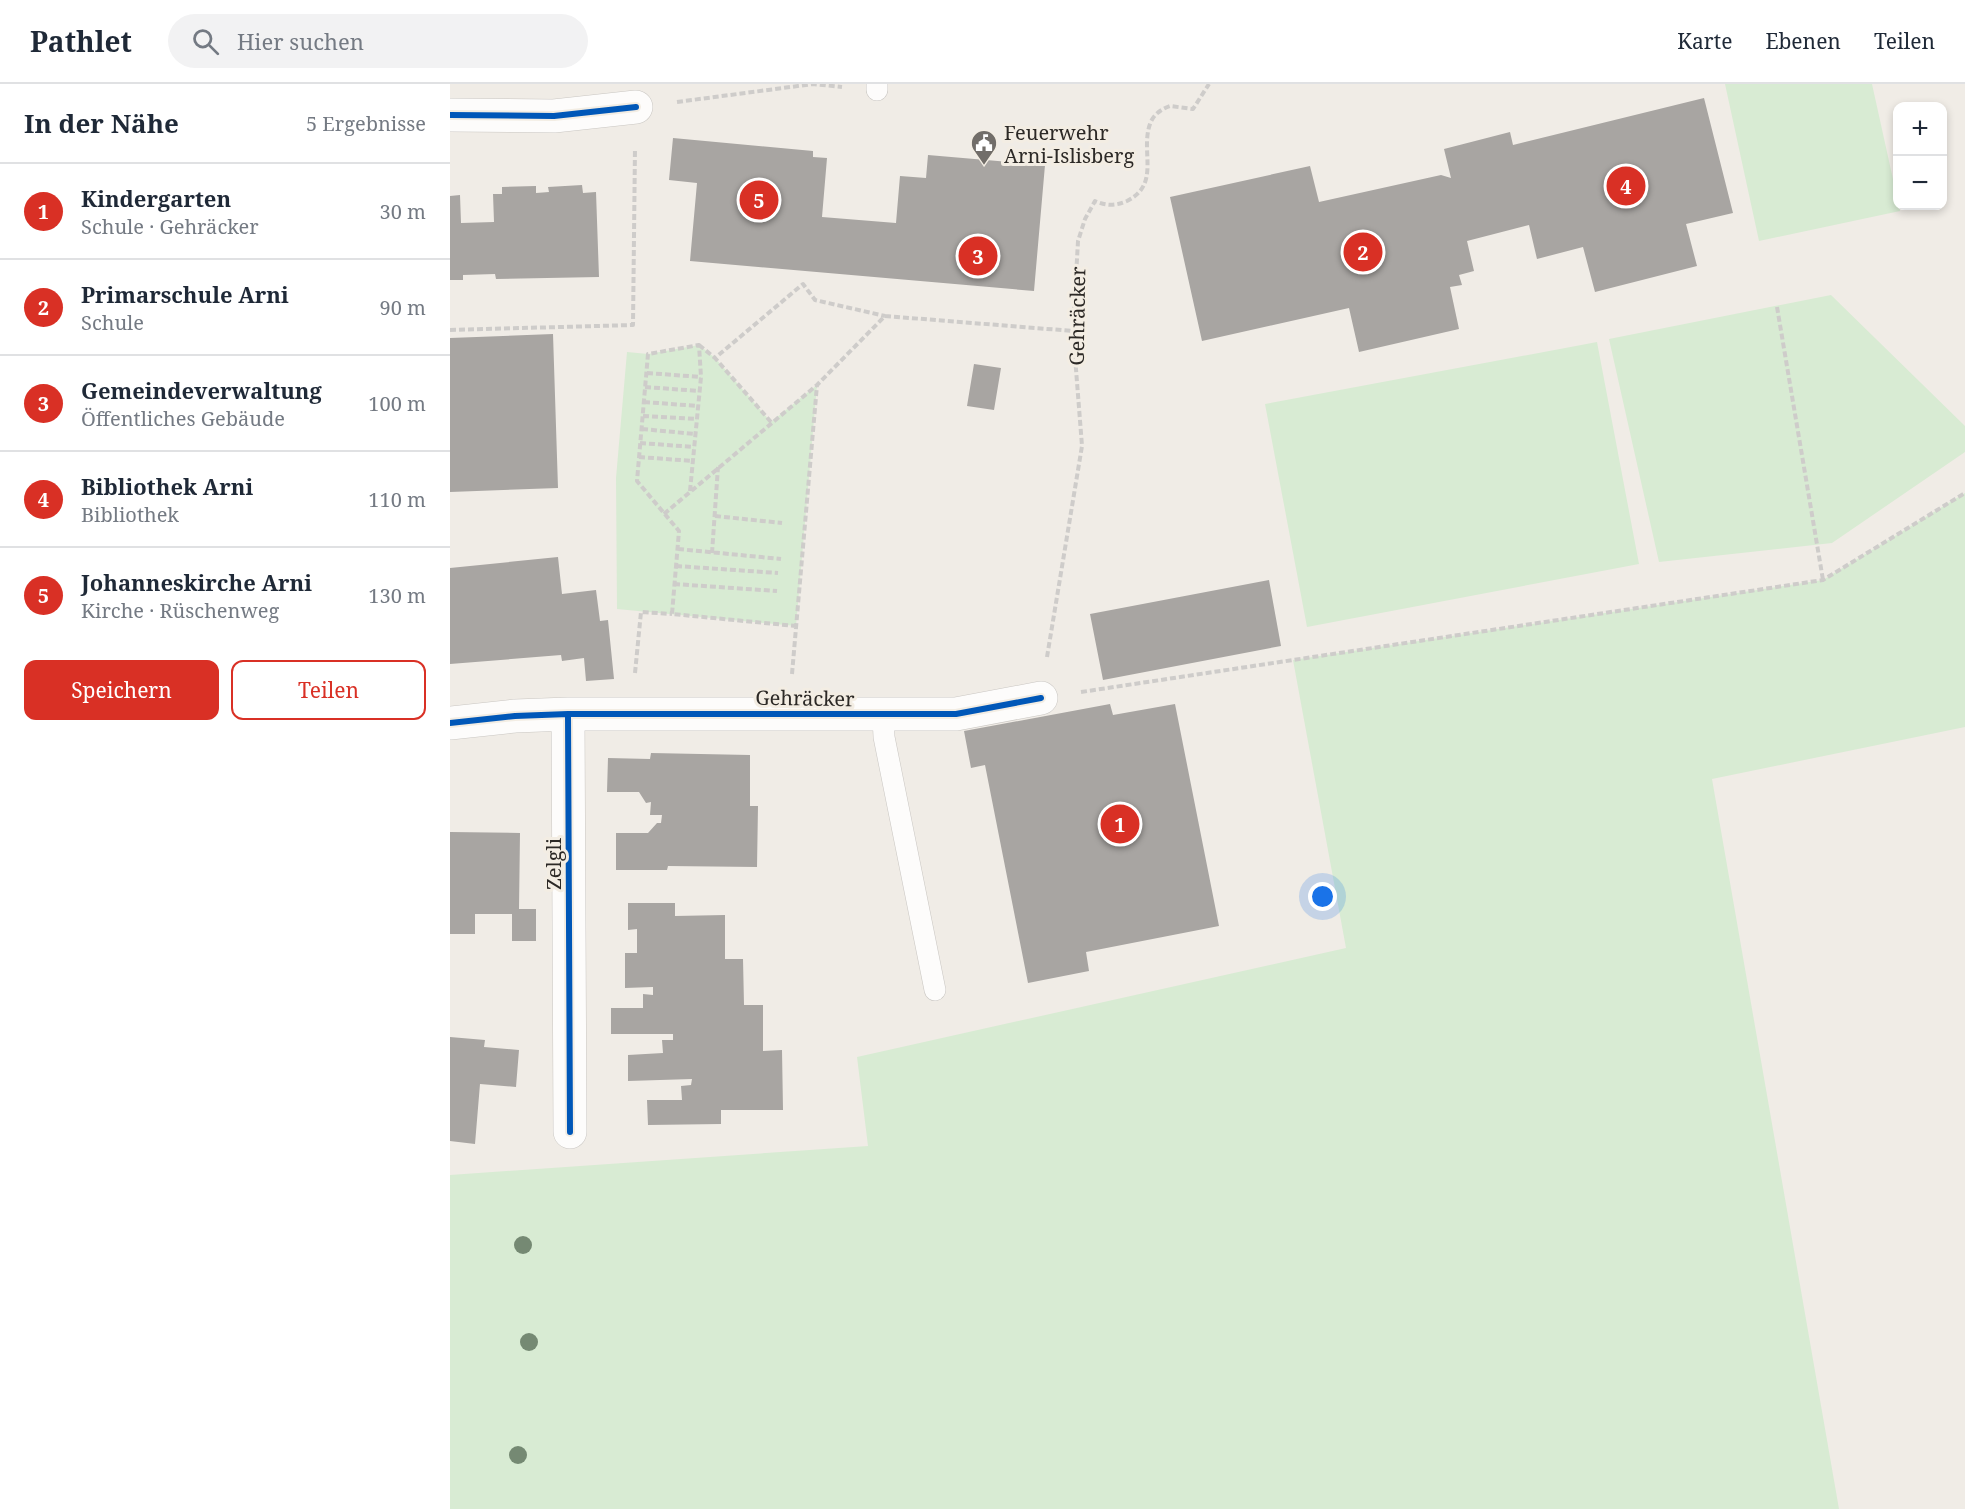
<!DOCTYPE html>
<html lang="de">
<meta charset="utf-8">
<style>
:root{--surface:#fff;--page:#f2f2f3;--text:#1f2937;--muted:#747a83;--line:#e0e1e3;--accent:#d93025}
body{margin:0;font-family:"Noto Serif",serif;background:var(--page);color:var(--text)}
.controls{position:absolute;right:18px;top:18px;display:grid;overflow:hidden;border-radius:12px;box-shadow:0 3px 9px #0003}
.controls button{width:54px;height:54px;display:grid;place-items:center;padding:0;border:0;border-bottom:2px solid var(--line);background:var(--surface);color:var(--text);font:30px sans-serif}
.you{position:absolute;left:873px;top:813px;width:21px;height:21px;margin:-15px;border:4px solid #fff;border-radius:50%;background:#1a73e8;box-shadow:0 0 0 9px #1a73e833}
.badge{display:grid;place-items:center;width:39px;height:39px;border-radius:50%;background:var(--accent);color:#fff;font-size:20px;font-weight:700}
.pin{position:absolute;translate:-50% -50%;border:3px solid #fff;box-shadow:0 2px 6px #0006}
.list{margin:0;padding:0;list-style:none}
h2{display:flex;justify-content:space-between;align-items:center;height:78px;margin:0;padding:0 24px;font-size:26px}
h2 small{font-size:20px;font-weight:400;color:var(--muted)}
.list li{display:grid;grid-template-columns:39px 1fr auto;gap:18px;align-items:center;box-sizing:border-box;height:96px;padding:0 24px;border-top:2px solid var(--line)}
.list b{display:block;font-size:22px;white-space:nowrap}
.list p{margin:0;font-size:20px;white-space:nowrap;color:var(--muted)}
.list em{font-size:20px;font-style:normal;color:var(--muted)}
.actions{display:flex;gap:12px;padding:18px 24px}
.actions a{flex:1;padding:14px 0;border:2px solid var(--accent);border-radius:12px;text-align:center;font-size:21px;color:var(--accent)}
.actions .main{background:var(--accent);color:#fff}
.icon{flex:none;width:33px;height:33px;fill:none;stroke:currentColor;stroke-width:2;stroke-linecap:round;stroke-linejoin:round}
.map{position:relative;flex:none;width:1515px;height:1425px;overflow:hidden}
header{display:flex;align-items:center;gap:36px;box-sizing:border-box;height:84px;padding:0 30px;background:var(--surface);border-bottom:2px solid var(--line)}
header strong{font-size:28px}
nav{display:flex;gap:33px;margin-inline-start:auto;font-size:21px}
.search{width:420px;height:54px;background:var(--page);display:flex;align-items:center;gap:15px;box-sizing:border-box;padding:0 21px;border-radius:33px;color:var(--muted);font-size:22px}
main{display:flex}
aside{flex:1;background:var(--surface)}
.map>svg:first-child{display:block}
.green{fill:#d8ebd3}
.building{fill:#a8a5a2}
.lines{fill:none;stroke-linecap:round;stroke-linejoin:round}
.lane-casing{stroke:#c9c6c2;stroke-width:22}
.street-casing{stroke:#c9c6c2;stroke-width:34}
.path{stroke:#ceccca;stroke-width:4;stroke-dasharray:6 3;stroke-linecap:butt}
.lane{stroke:#fdfcfb;stroke-width:21}
.street{stroke:#fdfcfb;stroke-width:33}
.cycleway-casing{stroke:#f3ede3;stroke-width:10}
.cycleway{stroke:#0057b8;stroke-width:6}
.tree{fill:#758973}
.labels{text-anchor:middle;dominant-baseline:central;stroke-width:6;stroke-linejoin:round;paint-order:stroke}
.poi-label{font-size:20px;fill:#2c2926;stroke:#f3ede3;text-anchor:start}
.street-label{font-size:20px;fill:#2c2926;stroke:#f3ede3}
</style>
<header>
<strong>Pathlet</strong>
<div class="search"><svg class="icon" aria-label="search" viewBox="0 0 24 24"><circle cx="10" cy="10" r="6"/><path d="M15 15l6 6"/></svg>Hier suchen</div>
<nav><a>Karte</a><a>Ebenen</a><a>Teilen</a></nav>
</header>
<main>
<aside>
<h2>In der Nähe<small>5 Ergebnisse</small></h2>
<ul class="list">
<li><span class="badge">1</span><div><b>Kindergarten</b><p>Schule · Gehräcker</p></div><em>30 m</em></li>
<li><span class="badge">2</span><div><b>Primarschule Arni</b><p>Schule</p></div><em>90 m</em></li>
<li><span class="badge">3</span><div><b>Gemeindeverwaltung</b><p>Öffentliches Gebäude</p></div><em>100 m</em></li>
<li><span class="badge">4</span><div><b>Bibliothek Arni</b><p>Bibliothek</p></div><em>110 m</em></li>
<li><span class="badge">5</span><div><b>Johanneskirche Arni</b><p>Kirche · Rüschenweg</p></div><em>130 m</em></li>
</ul>
<div class="actions"><a class="main">Speichern</a><a>Teilen</a></div>
</aside>
<div class="map">
<svg width="1515" height="1425" viewBox="0 0 1515 1425">
<rect width="100%" height="100%" fill="#f0ece6"/>
<!-- green -->
<path class="green" d="M1275,0h147l28,127 -141,30z
M1381,211l134,131v26l-133,91 -173,19 -50,-223z
M1147,258l42,222 -332,63 -42,-223z
M249,261l16,13 56,64 46,-37 -21,241 -179,-17 -1,-131 11,-126 21,2z
M1515,409v234l-253,52 127,730h-1389v-334l418,-29 -11,-89 489,-109 -53,-288 530,-80z"/>
<!-- building -->
<path class="building" d="M1254,14l29,115 -47,11 11,42 -102,26 -12,-45 -46,12 -8,-34 -62,16 7,30 -15,4 3,10 -12,2 9,42 -100,23 -10,-44 -147,33 -32,-144 140,-31 9,36 122,-27 10,3 -7,-29 66,-17 3,13z
M223,54l140,13v6l14,1 -5,59 74,6 4,-47 26,2 2,-23 117,10 -11,126 -344,-30 7,-78 -28,-3z
M132,101l1,8 13,-1 3,85 -103,2 -1,-5 -32,1v5h-13v-84l10,-1 1,28 33,-1 -1,-28h9v-7l34,-1v7l13,-1 -1,-5z
M103,250l5,154 -108,4v-154z
M524,280l27,4 -7,42 -27,-4z
M108,473l4,37 34,-4 4,31 8,-1 6,59 -28,2 -2,-23 -22,3 -1,-6 -111,9v-96z
M819,496l12,66 -178,34 -13,-66z
M660,620l3,11 62,-11 44,222 -133,26 3,19 -61,12 -43,-218 -14,3 -7,-37z
M201,669l99,2v51h8l-1,61 -89,-1 -1,4h-51v-37h32l9,-10h4l1,-8h-12l1,-13 -5,1 -7,-11h-32l1,-34 42,1z
M0,748l70,1 -1,76h17v32h-24v-27h-37v20h-25z
M178,819h47v13l50,-1v44h18l1,46h19v46l19,-1 1,60h-62v14l-73,1 -1,-25h35l-1,-14 10,-1 1,-6 -64,2v-26l35,-2 -1,-13h11v-6h-62v-26h32v-14l10,1v-8l-28,1v-35h12v-24l-9,1z
M0,953l35,3 -1,7 35,3 -3,37 -36,-3 -5,60 -25,-3z"/>
<g class="lines">
<!-- lane casing -->
<g class="lane-casing">
<path id="lane" d="M427,6v-6
M433,632l1,21 51,253"/>
</g>
<!-- street casing -->
<g class="street-casing">
<path id="street" d="M0,31l104,1 82,-9
M118,630h388l85,-16
M0,639l65,-7 53,-2 2,418"/>
</g>
<!-- path -->
<path class="path" d="M227,18l136,-18 29,3
M1327,223l46,273
M0,246l183,-5 2,-177
M249,261l16,13
M197,289l54,4
M195,303l54,4
M194,318l54,4
M193,332l54,3
M321,338l-56,-64 88,-74 12,16 70,16
M192,345l53,5
M190,359l54,4
M189,373l54,4
M240,407l11,-114 -2,-32 -51,9 -11,127 42,50 -7,83 124,12
M214,430l153,-129 68,-69 188,15
M265,432l67,7
M228,465l103,10
M262,469l6,-86
M226,482l102,7
M224,500l103,7
M597,573l35,-211 -9,-115 5,-90 7,-22 10,-18c12,5 20,5 32,0 34,-17 13,-49 23,-77 3,-9 11,-15 20,-18l23,3 16,-25
M185,589l6,-61 31,2
M342,590l25,-289
M631,608l742,-112 142,-87"/>
<!-- lane -->
<use href="#lane" class="lane"/>
<!-- street -->
<use href="#street" class="street"/>
<!-- cycleway casing -->
<g class="cycleway-casing">
<path id="cycleway" d="M0,31l104,1 82,-9
M118,630h388l85,-16
M0,639l65,-7 53,-2 2,418"/>
</g>
<!-- cycleway -->
<use href="#cycleway" class="cycleway"/>
</g>
<!-- trees -->
<g class="tree">
<circle cx="73" cy="1161" r="9"/>
<circle cx="79" cy="1258" r="9"/>
<circle cx="68" cy="1371" r="9"/>
</g>
<!-- icons -->
<defs>
<g id="civic-pin" transform="scale(1.35)"><path d="M0 17L-7.5 6A9.5 9.5 0 1 1 7.5 6Z" fill="#716d69" stroke="#f3ede3"/><path d="M-.6-6.5H3V-4.5H.6V-3L4-1V1h2V6H-6V1h2V-1L-.6-3ZM-1.2 2.5V6h2.4V2.5Z" fill="#fff"/></g>
</defs>
<g fill-rule="evenodd">
<use href="#civic-pin" x="534" y="59"/>
</g>
<g class="labels">
<!-- poi labels -->
<g class="poi-label">
<text x="554" y="48">Feuerwehr<tspan x="554" dy="23">Arni-Islisberg</tspan></text>
</g>
<!-- street labels -->
<g class="street-label">
<text transform="translate(627 232) rotate(-89)">Gehräcker</text>
<text transform="translate(355 614) rotate(1)">Gehräcker</text>
<text transform="translate(103 780) rotate(-90)">Zelgli</text>
</g>
</g>
</svg>
<div class="controls">
<button>+</button>
<button>−</button>
</div>
<div class="you"></div>
<div class="pin badge" style="left:670px;top:740px">1</div>
<div class="pin badge" style="left:913px;top:168px">2</div>
<div class="pin badge" style="left:528px;top:172px">3</div>
<div class="pin badge" style="left:1176px;top:102px">4</div>
<div class="pin badge" style="left:309px;top:116px">5</div>
</div>
</main>
